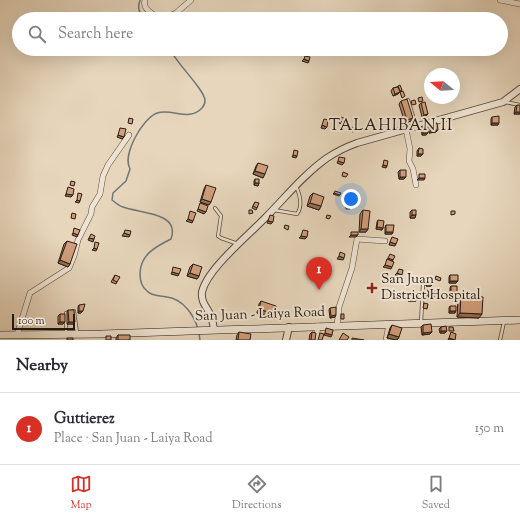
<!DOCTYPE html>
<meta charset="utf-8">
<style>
:root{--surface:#fff;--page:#f7f7f7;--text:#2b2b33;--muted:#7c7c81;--line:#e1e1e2;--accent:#d93025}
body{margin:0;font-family:"Sorts Mill Goudy",serif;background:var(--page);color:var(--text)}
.compass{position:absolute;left:424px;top:68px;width:36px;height:36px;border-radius:50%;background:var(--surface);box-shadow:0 4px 16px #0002;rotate:288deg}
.scale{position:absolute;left:12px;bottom:10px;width:63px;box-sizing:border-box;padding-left:4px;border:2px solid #281b13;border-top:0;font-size:11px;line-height:14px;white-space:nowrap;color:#281b13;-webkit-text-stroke:3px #efe4d3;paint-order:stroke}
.you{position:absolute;left:351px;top:199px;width:14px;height:14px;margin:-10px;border:3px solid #fff;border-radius:50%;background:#1a73e8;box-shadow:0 0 0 6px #1a73e833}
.badge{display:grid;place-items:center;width:26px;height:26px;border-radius:50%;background:var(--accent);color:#fff;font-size:13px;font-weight:700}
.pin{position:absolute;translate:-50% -33px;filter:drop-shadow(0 1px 2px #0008)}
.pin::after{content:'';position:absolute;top:21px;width:14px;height:12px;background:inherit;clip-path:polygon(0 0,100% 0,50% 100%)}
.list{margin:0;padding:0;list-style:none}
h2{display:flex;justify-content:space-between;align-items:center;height:52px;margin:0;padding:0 16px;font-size:17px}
h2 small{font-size:13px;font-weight:400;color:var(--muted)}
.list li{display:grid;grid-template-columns:26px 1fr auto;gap:12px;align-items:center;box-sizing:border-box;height:72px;padding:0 16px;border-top:1px solid var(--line)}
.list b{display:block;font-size:15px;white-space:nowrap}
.list p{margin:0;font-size:13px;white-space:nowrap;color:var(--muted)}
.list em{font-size:13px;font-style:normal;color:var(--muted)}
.icon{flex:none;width:22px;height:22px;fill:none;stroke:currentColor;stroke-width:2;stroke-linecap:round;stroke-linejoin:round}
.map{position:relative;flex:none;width:520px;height:340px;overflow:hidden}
.search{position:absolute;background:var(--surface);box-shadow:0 4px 16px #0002;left:12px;right:12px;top:12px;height:44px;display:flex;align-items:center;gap:10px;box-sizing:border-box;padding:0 14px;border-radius:22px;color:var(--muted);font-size:15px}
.sheet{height:124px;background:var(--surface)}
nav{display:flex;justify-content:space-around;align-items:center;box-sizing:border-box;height:56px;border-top:1px solid var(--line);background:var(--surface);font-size:11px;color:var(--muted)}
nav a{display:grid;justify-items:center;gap:2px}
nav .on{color:var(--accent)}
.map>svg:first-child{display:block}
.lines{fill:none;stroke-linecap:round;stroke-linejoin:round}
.stream{stroke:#6e7878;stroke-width:1.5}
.service-casing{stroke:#584a3d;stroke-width:4}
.minor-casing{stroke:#584a3d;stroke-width:6}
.tertiary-casing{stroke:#584a3d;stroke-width:8}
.secondary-casing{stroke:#281b13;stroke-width:8}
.service{stroke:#efe4d3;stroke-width:2.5}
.minor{stroke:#efe4d3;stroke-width:5}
.tertiary{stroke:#efe4d3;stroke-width:6}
.secondary{stroke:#efe4d3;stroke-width:7}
.wall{fill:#b5896b;stroke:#281b13}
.shaded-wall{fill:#936f57;stroke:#281b13}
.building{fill:#d29f7c;stroke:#281b13}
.poi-dot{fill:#8f2418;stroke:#efe4d3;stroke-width:1.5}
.labels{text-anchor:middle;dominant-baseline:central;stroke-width:4;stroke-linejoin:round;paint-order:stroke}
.poi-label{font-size:14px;fill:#281b13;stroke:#efe4d3;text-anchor:start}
.street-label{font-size:14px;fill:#281b13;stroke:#efe4d3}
.quarter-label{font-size:16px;letter-spacing:1px;fill:#281b13;stroke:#efe4d3}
</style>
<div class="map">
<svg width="520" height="340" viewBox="0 0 520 340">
<rect width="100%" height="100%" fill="#e7d6bc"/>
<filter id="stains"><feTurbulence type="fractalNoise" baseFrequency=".005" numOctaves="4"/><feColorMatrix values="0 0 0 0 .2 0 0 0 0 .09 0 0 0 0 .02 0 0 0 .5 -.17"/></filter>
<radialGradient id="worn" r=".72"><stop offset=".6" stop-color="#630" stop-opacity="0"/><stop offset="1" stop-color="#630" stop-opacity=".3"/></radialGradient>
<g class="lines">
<!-- stream -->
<path class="stream" d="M140,0c-3,9 -1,12 5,19
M170,49c6,14 34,40 35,51 0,3 -1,6 -3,8 -13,14 -30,0 -45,5 -15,6 -35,42 -27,56l-4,12 -13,12 -1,7c4,3 7,6 11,7 15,6 58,5 48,32 -16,8 -31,16 -31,35 0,7 2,13 7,17 6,6 13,4 20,6 16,2 27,18 31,32
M199,333l1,7"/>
<!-- service casing -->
<g class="service-casing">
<path id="service" d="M408,100l8,26
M505,102l15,3
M215,208l6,8 -3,20 3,2 17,6
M274,210l23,4c6,-8 3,-19 -1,-28
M421,323l2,-39
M66,334v-21l8,-2 3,22
M500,340l4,-18"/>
</g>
<!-- minor casing -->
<g class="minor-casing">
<path id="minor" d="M145,0c-3,10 8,13 14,19
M500,0l20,4
M163,19l13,-6 15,-13
M406,129l4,20 -1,12 4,8 3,16
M337,326l2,-19 13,-39 5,-29 28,2
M17,335l13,-42 39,-25 5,-12 4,-16 13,-26 1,-7 8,-13 3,-18 5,-11 21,-30
M316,340l2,-14
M386,340l3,-16"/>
</g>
<!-- tertiary casing -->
<g class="tertiary-casing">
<path id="tertiary" d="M214,329c-1,-6 -2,-12 -5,-17 -4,-7 -8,-11 -7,-20 5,-23 46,-56 63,-74 20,-20 38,-43 62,-60 9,-6 19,-11 30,-15l146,-41 17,-13
M286,340l3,-13"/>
</g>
<!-- secondary casing -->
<g class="secondary-casing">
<path id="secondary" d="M0,335l102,-1 418,-14"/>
</g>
<!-- service -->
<use href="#service" class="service"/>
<!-- minor -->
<use href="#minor" class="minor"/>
<!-- tertiary -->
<use href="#tertiary" class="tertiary"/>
<!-- secondary -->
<use href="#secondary" class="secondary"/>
</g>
<!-- wall -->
<path class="wall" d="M398,86l4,5 -3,1 -1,2 -5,2 -2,-5 2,-3 4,-1z
M401,101l10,20 -6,2 -6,-19z
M421,103l7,11 -2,2 -4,1 -3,-12z
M517,105l3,9h-6l1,-7z
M492,117l6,8h-7v-6z
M430,124l6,8 -7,1 -1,-7z
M422,126l6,7 -2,2h-4l-1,-7z
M419,148l4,6 -2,2h-4v-5z
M258,163l5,15 -10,-4 3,-8z
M400,170l4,9h-5l-1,-7z
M255,179l4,4 -1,3 -4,-1v-4z
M206,185l3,20 -9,-3 4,-13z
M313,193l8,13 -2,4 -12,-4 3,-10z
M255,202l2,6 -1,2 -4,-2z
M363,210l5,19 -2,3h-7l1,-18z
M412,210l3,8h-5v-6z
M378,220l5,8 -1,2 -6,-1 1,-7z
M386,225l7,7 -1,2h-7v-7z
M67,241l3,23 -2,3 -10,-4 6,-19z
M193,264l6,12 -2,3 -10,-3 3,-9z
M115,275l2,7 -1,2 -5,-2z
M450,275l8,6 -2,2h-7v-6z
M427,278l6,6 -2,2h-5v-6z
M451,286l4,8 -5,1v-7z
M429,288l4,12 -7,-1 2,-9z
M409,293l8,6 -1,2h-8v-6z
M461,296l18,22 -22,-1 1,-17z
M261,301l13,13 -2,3 -15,-4 2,-9z
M79,305l2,8h-3v-6z
M450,306l5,7h-6v-5z
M330,308l5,9 -5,1 -1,-8z
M68,310l5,14h-6v-12z
M60,314l3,10h-5v-8z
M392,325l7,12 -2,3 -10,-2 3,-10z
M423,325l9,7 -2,2 -8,1 -1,-8z
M441,327l6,4 -2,2h-5l-1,-4z
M239,332l11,8h-14l1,-5z
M312,332l3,8h-6l1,-6z
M118,335l12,5h-14v-2z"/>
<!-- shaded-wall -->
<path class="shaded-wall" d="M304,59l5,2 -1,2 -6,-2z
M400,92l-2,2 -5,2 2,-2z
M516,112h4v2h-6z
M428,114l-2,2 -4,1 2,-2z
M413,118l-2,3 -6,2 2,-3z
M340,121l5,1 -1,3 -5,-2z
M492,123h7l-1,2h-7z
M322,125l5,2 -2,2 -4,-1z
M431,130h7l-2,2 -7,1z
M423,133h5l-2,2h-4z
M118,135l6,2 -2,2 -5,-2z
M418,154h5l-2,2h-4z
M293,155l4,1 -1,2 -4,-1z
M338,161l6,2 -2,2 -5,-2z
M383,165l4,1 -1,2 -4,-1z
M255,171l10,3 -2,4 -10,-4z
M400,177h6l-2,2h-5z
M419,178h6l-1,2h-7z
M255,183h4l-1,3 -4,-1z
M334,193l6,2 -1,1 -6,-2z
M66,194l7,1 -2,2 -6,-1z
M202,199l9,3 -2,3 -9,-3z
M77,200l3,1 -1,2 -4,-1z
M310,203l11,3 -2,4 -12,-4z
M198,209l8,3 -2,2 -7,-3z
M412,215h4l-1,3h-5z
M188,219l5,2 -1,2 -6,-2z
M268,221l5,1 -2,2 -4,-1z
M377,227l6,1 -1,2 -6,-1z
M361,229h7l-2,3h-7z
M386,232h7l-1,2h-7z
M73,233l5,2 -1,2 -5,-2z
M124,233l6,2 -1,2 -7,-1z
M351,235h7l-2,2h-7z
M301,236l6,1 -2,2 -6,-1z
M89,238l5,1 -1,3 -5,-2z
M390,242l6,2 -1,2 -6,-1z
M94,248l3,1 -1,2 -4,-1z
M339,256l5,2 -1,2 -6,-1z
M388,258l5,2 -1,2 -5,-2z
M60,260l10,4 -2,3 -10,-4z
M385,265l7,2 -1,2 -8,-2z
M172,272l7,2 -1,2 -7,-2z
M190,273l9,3 -2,3 -10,-3z
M397,273l5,2 -2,2 -5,-2z
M450,281h8l-2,2h-7z
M427,284h6l-2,2h-5z
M451,292h6l-2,2 -5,1z
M428,297l6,1 -1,2 -7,-1z
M409,298l8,1 -1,2h-8z
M259,309l15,5 -2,3 -15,-4z
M79,311h4l-2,2h-3z
M450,311h6l-1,2h-6z
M460,313l22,1 -3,4 -22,-1z
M336,315l-1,2 -5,1 1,-2z
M60,322h5l-2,2h-5z
M69,322h6l-2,2h-6z
M441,331h6l-2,2h-5z
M432,332l-2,2 -8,1 1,-2z
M325,333l7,2 -1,2 -7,-2z
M389,334l10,3 -2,3 -10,-2z
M449,338l5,2h-6z"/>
<!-- building -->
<path class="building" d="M292,51l4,1 -1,3 -4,-1z
M305,56l5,1 -1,4 -5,-2z
M400,85l2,5 -2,1 -2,-5z
M398,87l2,5 -5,2 -2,-6z
M403,91l2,5 -3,2 -2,-6z
M422,97l1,4 -4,1 -1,-4z
M407,99l6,19 -6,2 -6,-19z
M415,100l1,4 -4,1 -1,-4z
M425,102l3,12 -4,1 -3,-12z
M517,105h3v7h-4z
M499,116v7h-7v-6z
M341,117l5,2 -1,3 -5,-1z
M129,118l4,1 -1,5 -4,-1z
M324,119l4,1 -1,7 -5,-2z
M437,123l1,7h-7l-1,-6z
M422,126h5l1,7h-5z
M351,127l4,1 -2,4 -3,-1z
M120,128l6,1 -2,8 -6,-2z
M419,148l4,1v5h-5z
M294,150l4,1 -1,5 -4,-1z
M339,157l6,1 -1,5 -6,-2z
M384,160l4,1 -1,5 -4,-1z
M258,163l10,3 -3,8 -10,-3z
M400,170h6v7h-6z
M343,172l5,2 -2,3 -4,-1z
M419,174h6v4h-6z
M255,179h4v4h-4z
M71,181l4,1 -1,4 -4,-1z
M206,185l10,3 -5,14 -9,-3z
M68,187l6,2 -1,6 -7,-1z
M335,191l6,2 -1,2 -6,-2z
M78,193l4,1 -2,7 -3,-1z
M313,193l11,4 -3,9 -11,-3z
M255,202l4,1 -2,5 -4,-2z
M200,203l8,3 -2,6 -8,-3z
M346,204h4v5h-4z
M249,210h3l1,3 -4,1z
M363,210l7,1 -2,18h-7z
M412,210h4v5h-4z
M190,211l6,2 -3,8 -5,-2z
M451,211h4v3l-4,1z
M72,213l4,1 -1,5 -4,-1z
M270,215l4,1 -1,6 -5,-1z
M327,215l4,1 -2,3 -3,-1z
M378,220l6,1 -1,7 -6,-1z
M285,225l4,1 -1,4 -4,-2z
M386,225h8l-1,7h-7z
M74,228l6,2 -2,5 -5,-2z
M125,230l6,1 -1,4 -6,-2z
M303,230l5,1 -1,6 -6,-1z
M351,232h7v3h-7z
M91,234l4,2 -1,3 -5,-1z
M392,237l6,2 -2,5 -6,-2z
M67,241l10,3 -7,20 -10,-4z
M95,242l4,1 -2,6 -3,-1z
M340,252l5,2 -1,4 -5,-2z
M390,254l5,2 -2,4 -5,-2z
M387,259l7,3 -2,5 -7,-2z
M193,264l9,3 -3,9 -9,-3z
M173,267l8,2 -2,5 -7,-2z
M399,269l4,1 -1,5 -5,-2z
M115,275l5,2 -3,5 -4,-2z
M450,275h8v6h-8z
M436,276l5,2 -1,3 -5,-2z
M427,278h6v6h-6z
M451,286h6v6h-6z
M429,288l6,1 -1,9 -6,-1z
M409,293h8v6l-8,-1z
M450,296h4l-1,5 -3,-1z
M461,296l22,1 -1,17 -22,-1z
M261,301l15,5 -2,8 -15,-5z
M424,303l4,1 -1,5 -4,-1z
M85,304l-2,7h-4v-6z
M450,306h6v5h-6z
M336,307v8l-5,1 -1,-8z
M68,310h6l1,12h-6z
M60,314h5v8h-5z
M341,314h3v5h-3z
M431,324l1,8 -9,1v-8z
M392,325l10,3 -3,9 -10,-3z
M446,326l1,5h-6v-4z
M449,327h4l1,4h-5z
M326,328l7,2 -1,5 -7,-2z
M239,332l12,2 -1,6h-12z
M312,332l4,1 -1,7h-4z
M451,332l5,2 -1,6 -6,-2z
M320,333l4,1 -2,6h-4z
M343,333l6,4 -2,3h-8z
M118,335h12v5h-12z
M106,336h5v4h-5z
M67,338h6v2h-6z
M352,338l12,2h-12z"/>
<!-- markers -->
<path class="poi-dot" d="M370 282h4v4h4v4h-4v4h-4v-4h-4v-4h4z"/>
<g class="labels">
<!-- poi labels -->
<g class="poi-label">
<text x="381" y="280">San Juan<tspan x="381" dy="16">District Hospital</tspan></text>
</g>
<!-- street labels -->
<g class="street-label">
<text transform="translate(260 315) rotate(-2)">San Juan - Laiya Road</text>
</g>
<!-- quarter labels -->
<g class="quarter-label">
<text x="391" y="126">TALAHIBAN II</text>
</g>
</g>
<rect width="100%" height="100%" filter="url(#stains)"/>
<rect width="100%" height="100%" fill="url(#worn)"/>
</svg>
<svg class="compass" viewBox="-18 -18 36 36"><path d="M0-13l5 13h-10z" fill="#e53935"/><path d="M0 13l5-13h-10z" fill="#7c7c81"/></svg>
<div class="scale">100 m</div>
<div class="you"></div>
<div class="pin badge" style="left:319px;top:290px">1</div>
<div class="search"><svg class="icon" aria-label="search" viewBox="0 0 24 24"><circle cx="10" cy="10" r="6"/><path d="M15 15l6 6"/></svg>Search here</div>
</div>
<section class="sheet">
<h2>Nearby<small></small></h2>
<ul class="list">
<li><span class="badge">1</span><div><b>Guttierez</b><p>Place · San Juan - Laiya Road</p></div><em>150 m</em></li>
</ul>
</section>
<nav>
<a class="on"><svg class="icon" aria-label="map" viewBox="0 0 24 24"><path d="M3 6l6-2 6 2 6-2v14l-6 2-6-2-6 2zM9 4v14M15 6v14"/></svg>Map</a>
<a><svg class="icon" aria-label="directions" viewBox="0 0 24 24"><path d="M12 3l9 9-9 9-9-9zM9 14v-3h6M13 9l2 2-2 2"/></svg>Directions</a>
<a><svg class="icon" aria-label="saved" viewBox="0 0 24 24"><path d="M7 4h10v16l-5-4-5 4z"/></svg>Saved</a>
</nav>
